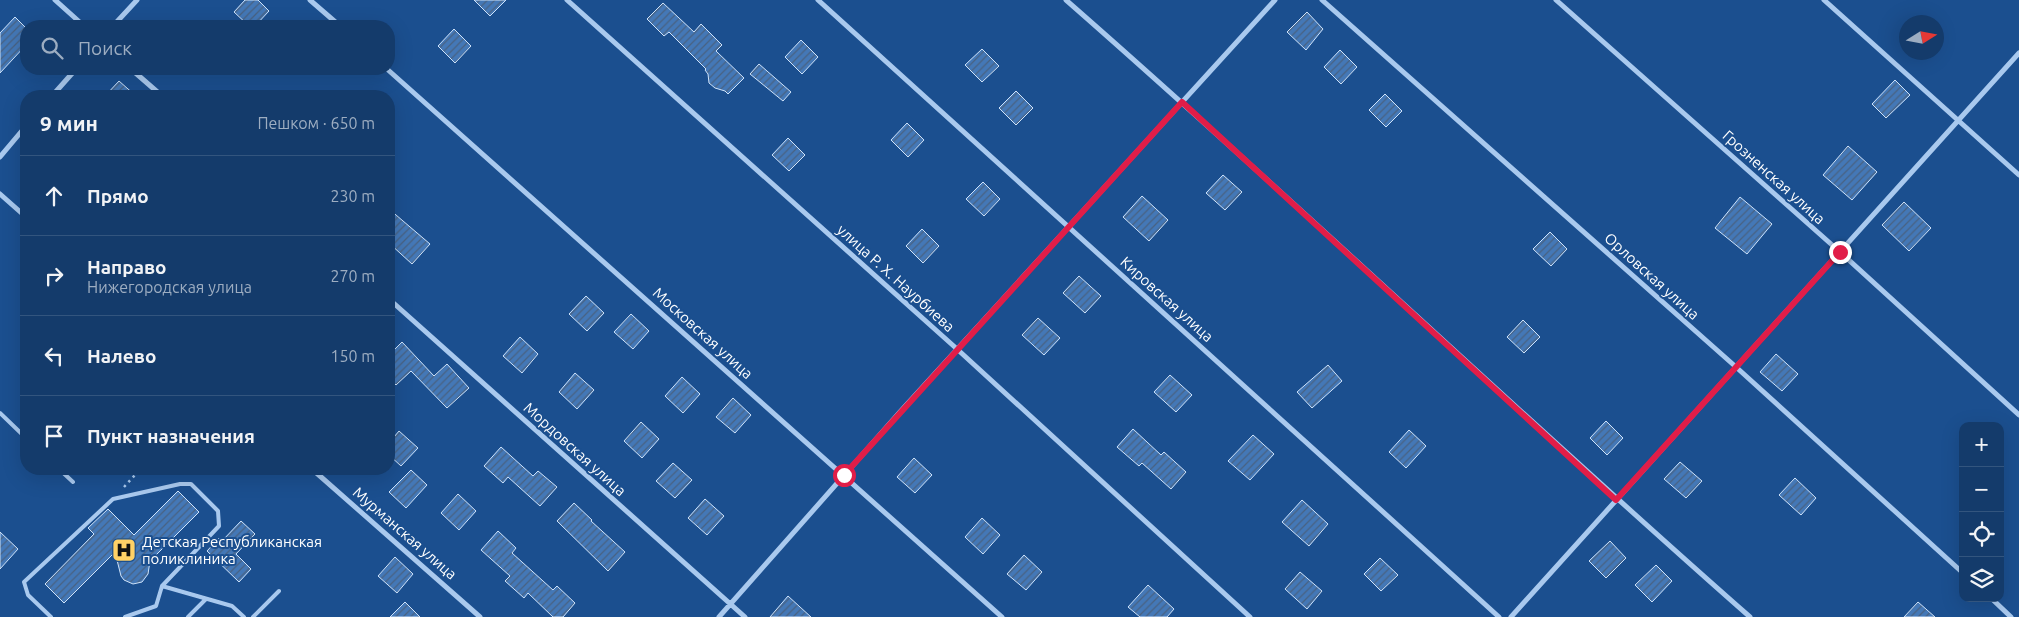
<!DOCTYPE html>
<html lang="ru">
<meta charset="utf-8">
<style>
:root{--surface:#143b6b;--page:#214673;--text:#f1f3f6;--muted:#9dadc1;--line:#33557e}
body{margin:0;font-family:Ubuntu,sans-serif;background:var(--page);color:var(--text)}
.controls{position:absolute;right:15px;bottom:15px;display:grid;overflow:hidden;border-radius:10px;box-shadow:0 5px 20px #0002}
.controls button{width:45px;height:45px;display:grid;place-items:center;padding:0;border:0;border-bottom:1px solid var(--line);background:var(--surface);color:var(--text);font:25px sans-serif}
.compass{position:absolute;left:1899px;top:15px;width:45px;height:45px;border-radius:50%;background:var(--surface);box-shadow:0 5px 20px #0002;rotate:79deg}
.stop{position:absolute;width:15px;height:15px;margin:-11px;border:4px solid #e11d48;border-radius:50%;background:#fff}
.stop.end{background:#e11d48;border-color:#fff;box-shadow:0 1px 5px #0008}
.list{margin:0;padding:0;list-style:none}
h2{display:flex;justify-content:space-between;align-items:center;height:65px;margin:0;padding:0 20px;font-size:21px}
h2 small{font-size:16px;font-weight:400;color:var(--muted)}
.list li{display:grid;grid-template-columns:32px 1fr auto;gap:15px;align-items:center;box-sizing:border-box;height:80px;padding:0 20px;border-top:1px solid var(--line)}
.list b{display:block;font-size:19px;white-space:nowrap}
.list p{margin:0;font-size:16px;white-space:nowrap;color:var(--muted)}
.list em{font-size:16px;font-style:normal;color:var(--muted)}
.icon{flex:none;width:28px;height:28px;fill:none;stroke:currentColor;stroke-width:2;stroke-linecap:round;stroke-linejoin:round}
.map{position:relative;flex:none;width:2019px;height:617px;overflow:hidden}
.search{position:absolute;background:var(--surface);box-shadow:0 5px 20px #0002;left:20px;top:20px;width:375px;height:55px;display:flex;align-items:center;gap:12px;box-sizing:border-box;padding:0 18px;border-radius:20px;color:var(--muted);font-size:19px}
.panel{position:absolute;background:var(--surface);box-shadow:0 5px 20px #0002;left:20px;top:90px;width:375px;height:385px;border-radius:20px}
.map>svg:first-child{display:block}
.building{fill:url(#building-hatch);stroke:#cfe3fa}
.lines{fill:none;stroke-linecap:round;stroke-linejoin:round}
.path{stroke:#a9c9ee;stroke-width:2.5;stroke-dasharray:2.5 4;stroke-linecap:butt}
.service{stroke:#a9c9ee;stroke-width:4}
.minor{stroke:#a9c9ee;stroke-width:5}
.route{stroke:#e11d48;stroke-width:6}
.labels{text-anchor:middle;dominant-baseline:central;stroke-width:4;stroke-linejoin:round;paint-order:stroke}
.street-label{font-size:15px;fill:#fff;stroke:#1b4f8f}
.poi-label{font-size:15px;fill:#fff;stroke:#1b4f8f;text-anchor:start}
</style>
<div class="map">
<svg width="2019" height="617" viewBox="0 0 2019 617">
<defs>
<pattern id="building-hatch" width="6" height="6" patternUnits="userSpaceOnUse" patternTransform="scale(1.25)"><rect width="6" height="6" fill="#4478b7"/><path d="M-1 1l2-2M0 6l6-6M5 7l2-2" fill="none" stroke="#486282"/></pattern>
</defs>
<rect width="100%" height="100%" fill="#1b4f8f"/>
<!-- building -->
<path class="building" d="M245,0h13l11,11 -14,15h-6l-15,-14z
M474,0h32l-16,16z
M663,3l31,29 7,-8 21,21 -6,6 28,27 -16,16 -3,-3 -10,-3 -6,-5 -1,-9 -3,-4 1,-1 -37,-37 -5,4 -17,-17z
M1307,12l16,17 -17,21 -19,-18z
M15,17l11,11v17l-26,28v-40z
M454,29l17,17 -16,17 -17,-17z
M801,40l17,17 -16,17 -17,-17z
M982,49l17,17 -17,16 -17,-17z
M1340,50l17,17 -16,17 -17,-17z
M759,64l32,28 -8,9 -33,-27z
M1895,80l15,15 -24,23 -14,-14z
M119,81l17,15h-31z
M1016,91l17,17 -17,17 -17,-17z
M1385,94l17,17 -16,16 -17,-17z
M907,123l17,17 -16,17 -17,-17z
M788,138l17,17 -16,16 -17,-16z
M1848,146l29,26 -25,28 -29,-25z
M1223,175l19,17 -17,18 -19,-17z
M983,182l17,17 -16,17 -18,-17z
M1142,196l26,24 -19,21 -26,-24z
M1740,197l32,27 -25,30 -32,-26z
M1904,202l27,26 -22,23 -27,-26z
M389,209l41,35 -18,20 -23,-21z
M922,229l17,17 -16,17 -17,-17z
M1550,232l17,17 -16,17 -18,-17z
M1079,276l22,20 -16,17 -22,-20z
M586,296l18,17 -17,18 -18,-17z
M631,314l18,17 -16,18 -19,-17z
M1038,318l22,20 -16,17 -22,-20z
M1523,320l17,17 -16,16 -17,-16z
M520,337l18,17 -16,19 -19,-17z
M402,342l32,34 13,-12 22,24 -22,20 -36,-37 -15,14 -7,-7v-23z
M1776,354l22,20 -16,17 -22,-19z
M1328,365l14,16 -30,27 -15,-16z
M575,373l19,17 -17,19 -18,-17z
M1170,375l22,20 -16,17 -22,-20z
M682,377l18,17 -17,19 -18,-17z
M733,398l18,17 -16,18 -19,-16z
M1606,421l17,17 -16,17 -17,-17z
M641,422l18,17 -17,19 -18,-17z
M1133,429l28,26 3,-3 22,20 -15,17 -29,-26 -3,3 -22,-19z
M1409,430l17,16 -20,22 -17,-16z
M399,431l19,17 -17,18 -12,-11v-12z
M1253,435l21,19 -24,26 -22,-19z
M501,447l32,29 5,-5 19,16 -17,19 -32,-29 -5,6 -19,-17z
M914,458l18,17 -17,18 -18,-16z
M1680,462l22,19 -16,17 -22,-19z
M673,463l19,17 -17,18 -19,-17z
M411,470l16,15 -21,23 -17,-16z
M1795,478l21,20 -15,17 -22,-20z
M178,491l21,21 -49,49 -2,13 -6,8 -9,2 -9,-4 -3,-4 -6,-24 -51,51 -19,-19 49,-50 -6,-6 20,-19 26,26z
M458,494l18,17 -17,19 -18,-17z
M705,499l19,17 -17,19 -19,-17z
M1302,500l26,24 -19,22 -27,-24z
M574,503l18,17 -1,1 34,31 -17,19 -51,-50z
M982,518l18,17 -17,19 -18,-17z
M241,521l14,13 -19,20 15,15 -12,13 -32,-31 12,-13 3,3z
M498,531l18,17 -4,5 41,37 4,-4 18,17 -12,14h-10l-25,-24 -4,5 -19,-17 5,-5 -29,-26z
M0,532l18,17 -18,20z
M1610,541l16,17 -20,20 -17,-17z
M1024,555l18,17 -16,18 -19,-16z
M395,557l18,17 -16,19 -19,-17z
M1380,558l18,17 -17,16 -17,-17z
M1656,565l16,16 -20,21 -17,-17z
M1300,572l22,19 -15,18 -22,-20z
M1148,585l26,24 -7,8h-27l-12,-10z
M788,596l23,21h-41z
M405,602l15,15h-30z
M1918,602l17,15h-31z"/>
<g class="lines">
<!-- path -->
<path class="path" d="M124,487l11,-12"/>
<!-- service -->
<path class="service" d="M0,413l26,25
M59,469l14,13
M162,586l70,20 12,11
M51,617l-23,-22 -4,-13 89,-83 67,-15h11l27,27 1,15 -57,60 -6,20 -31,11
M188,617l18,-18
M253,617l26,-26"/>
<!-- minor -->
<path class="minor" d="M55,0l29,26
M310,0l30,26
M567,0l390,349 293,268
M818,0l681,617
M1066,0c231,202 453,414 684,617
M1322,0l414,367 227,206
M1556,0l284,252 179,163
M1824,0l195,175
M113,26l24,-26
M131,69l31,27
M387,69l615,548
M52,96l24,-27
M0,157l26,-31
M0,194l26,23
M389,299l356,318
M312,469l168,148
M1991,598l20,19
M719,617l181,-205 375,-412
M1511,617l508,-564"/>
</g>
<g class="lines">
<!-- route -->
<path class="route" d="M844,475l338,-373 434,398 224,-248"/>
</g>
<!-- icons -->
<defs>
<g id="hospital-square" transform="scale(1.25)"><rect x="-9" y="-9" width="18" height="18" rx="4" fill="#ffd166" stroke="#1b4f8f"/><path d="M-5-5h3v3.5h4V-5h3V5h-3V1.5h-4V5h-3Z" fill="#111"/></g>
</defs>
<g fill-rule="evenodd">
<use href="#hospital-square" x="124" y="550"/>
</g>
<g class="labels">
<!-- street labels -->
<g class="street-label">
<text transform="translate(1774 177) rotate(42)">Грозненская улица</text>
<text transform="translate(1652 276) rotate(42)">Орловская улица</text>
<text transform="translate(896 278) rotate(42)">улица Р. Х. Наурбиева</text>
<text transform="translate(1167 299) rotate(42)">Кировская улица</text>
<text transform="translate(703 333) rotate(42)">Московская улица</text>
<text transform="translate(575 449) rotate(42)">Мордовская улица</text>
<text transform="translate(405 533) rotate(41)">Мурманская улица</text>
</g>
<!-- poi labels -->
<g class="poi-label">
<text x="142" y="541">Детская Республиканская<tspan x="142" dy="17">поликлиника</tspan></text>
</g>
</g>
</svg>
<div class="controls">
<button>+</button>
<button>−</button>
<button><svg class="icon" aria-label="locate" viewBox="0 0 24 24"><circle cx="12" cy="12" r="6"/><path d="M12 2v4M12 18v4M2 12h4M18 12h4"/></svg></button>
<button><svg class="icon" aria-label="layers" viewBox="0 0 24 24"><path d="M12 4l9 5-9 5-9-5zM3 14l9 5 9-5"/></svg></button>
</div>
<svg class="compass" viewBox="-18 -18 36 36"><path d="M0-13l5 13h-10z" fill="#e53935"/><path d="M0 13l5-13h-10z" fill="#9dadc1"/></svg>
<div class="stop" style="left:844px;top:475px"></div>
<div class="stop end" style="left:1840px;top:252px"></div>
<div class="search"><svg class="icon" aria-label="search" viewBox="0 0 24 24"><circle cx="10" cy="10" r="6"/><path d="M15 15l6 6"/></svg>Поиск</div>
<section class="panel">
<h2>9 мин<small>Пешком · 650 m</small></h2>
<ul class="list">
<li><svg class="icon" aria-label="ahead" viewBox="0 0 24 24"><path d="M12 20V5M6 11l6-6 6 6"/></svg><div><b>Прямо</b></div><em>230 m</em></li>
<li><svg class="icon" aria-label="right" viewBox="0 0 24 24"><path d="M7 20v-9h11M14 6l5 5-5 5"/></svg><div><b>Направо</b><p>Нижегородская улица</p></div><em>270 m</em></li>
<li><svg class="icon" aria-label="left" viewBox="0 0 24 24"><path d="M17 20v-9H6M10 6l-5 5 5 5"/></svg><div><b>Налево</b></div><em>150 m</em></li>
<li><svg class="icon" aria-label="arrive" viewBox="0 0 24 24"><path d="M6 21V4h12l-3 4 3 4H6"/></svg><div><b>Пункт назначения</b></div></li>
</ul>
</section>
</div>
